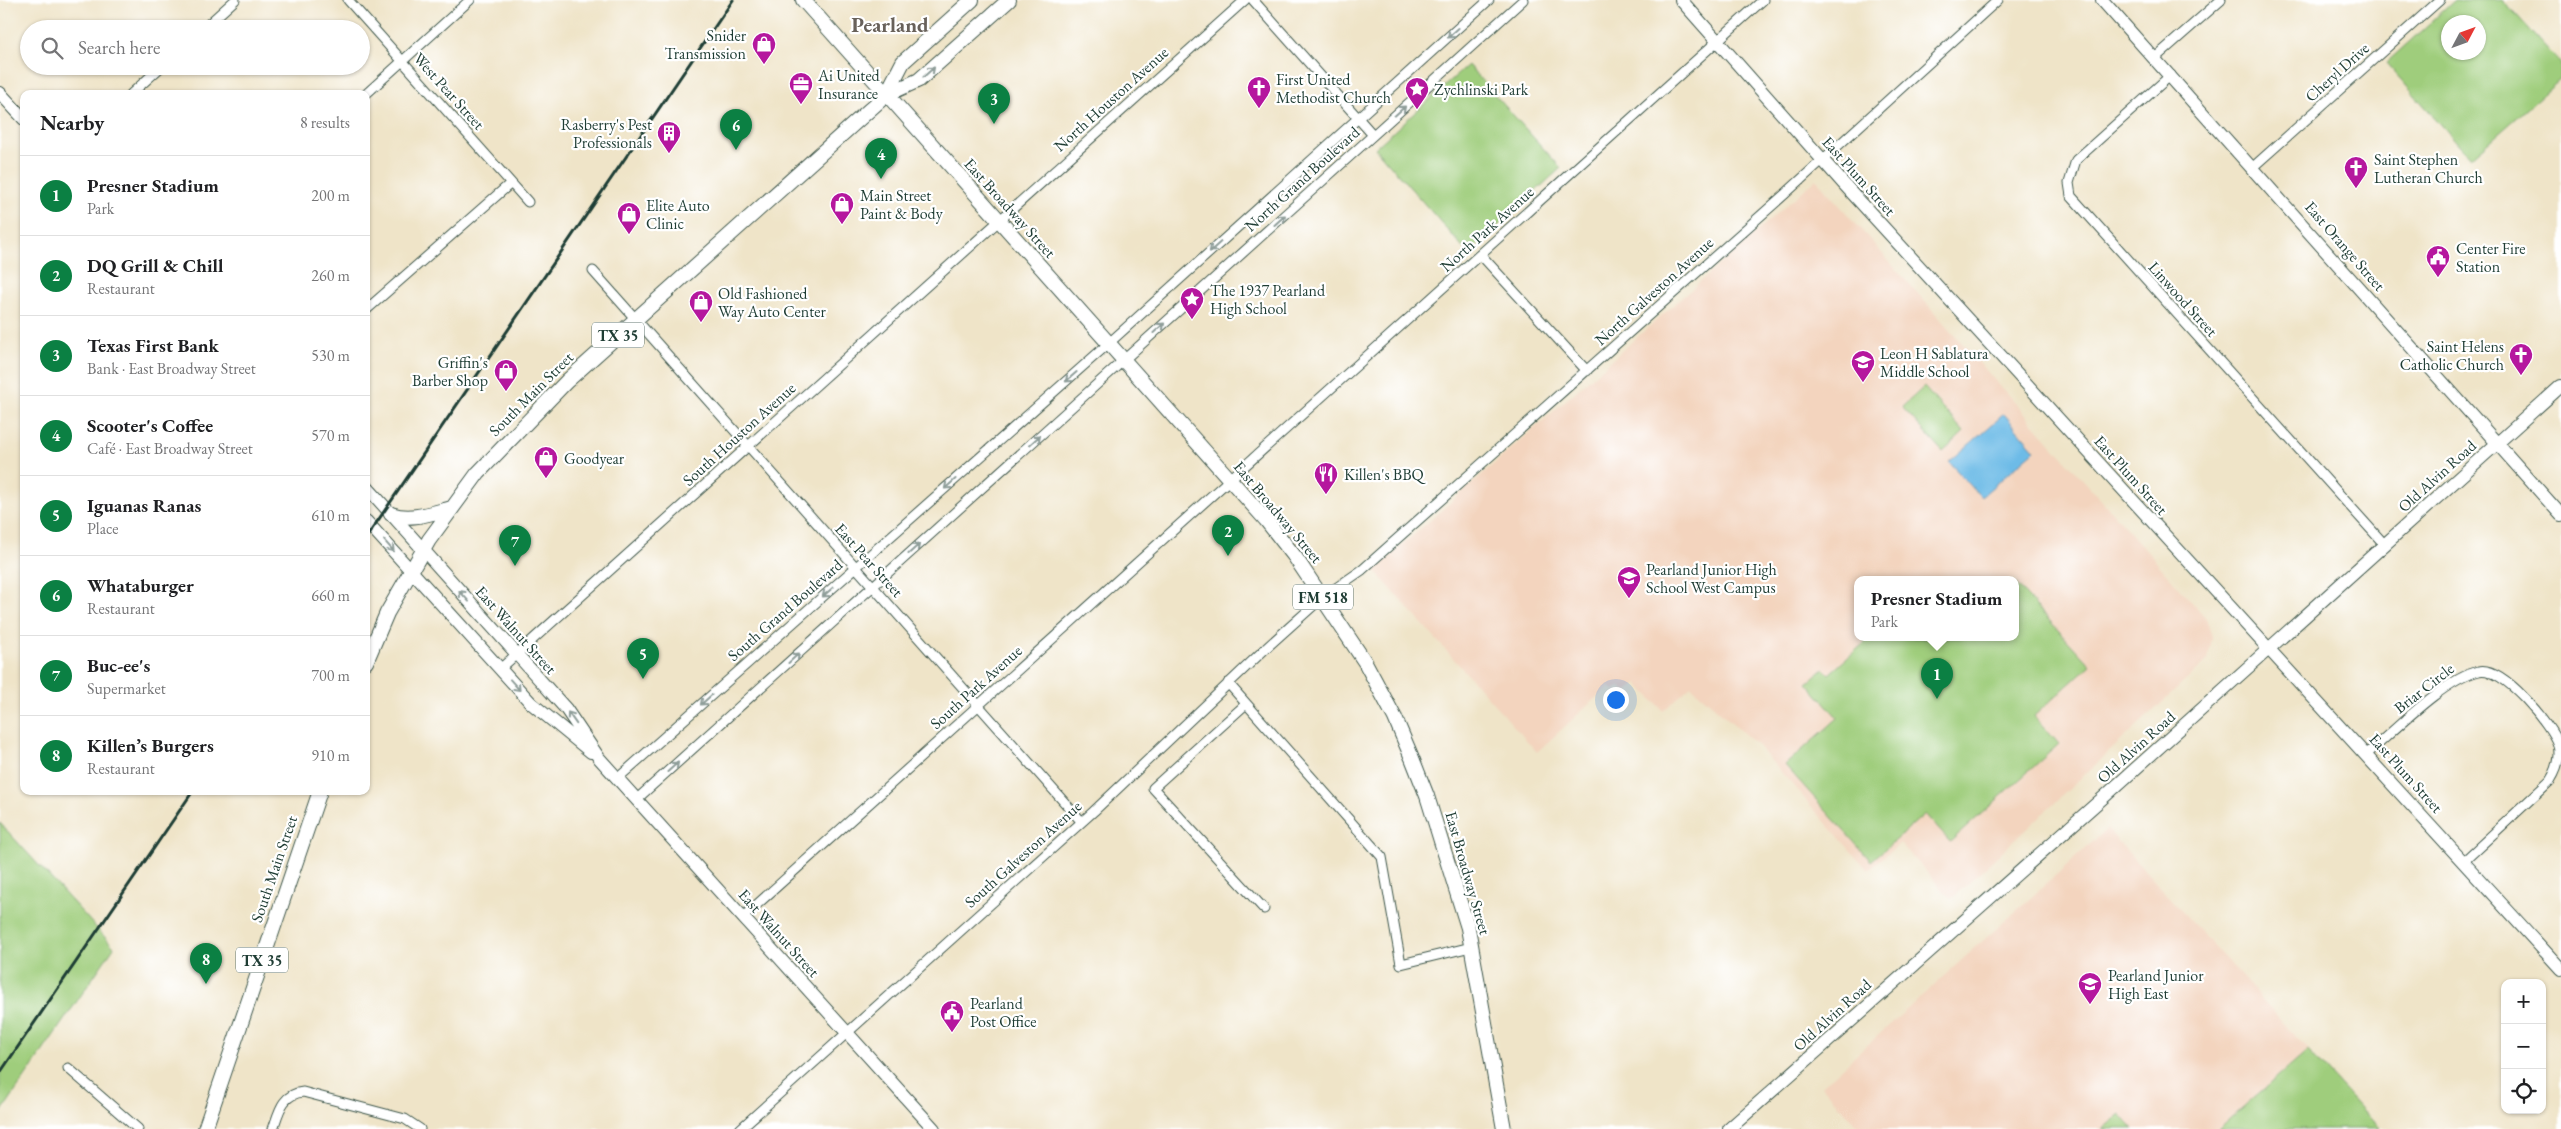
<!DOCTYPE html>
<meta charset="utf-8">
<style>
:root{--surface:#fff;--page:#f6f6f6;--text:#202124;--muted:#757577;--line:#e0e0e0;--accent:#0b8043}
body{margin:0;font-family:"EB Garamond",serif;background:var(--page);color:var(--text)}
.controls{position:absolute;right:15px;bottom:15px;display:grid;overflow:hidden;border-radius:10px;box-shadow:0 1px 4px #0004}
.controls button{width:45px;height:45px;display:grid;place-items:center;padding:0;border:0;border-bottom:1px solid var(--line);background:var(--surface);color:var(--text);font:25px sans-serif}
.compass{position:absolute;left:2441px;top:15px;width:45px;height:45px;border-radius:50%;background:var(--surface);box-shadow:0 1px 4px #0004;rotate:49deg}
.you{position:absolute;left:1615px;top:699px;width:18px;height:18px;margin:-12px;border:4px solid #fff;border-radius:50%;background:#1a73e8;box-shadow:0 0 0 8px #1a73e833}
.badge{display:grid;place-items:center;width:32px;height:32px;border-radius:50%;background:var(--accent);color:#fff;font-size:16px;font-weight:700}
.pin{position:absolute;translate:-50% -41px;filter:drop-shadow(0 1px 2px #0008)}
.pin::after{content:'';position:absolute;top:26px;width:18px;height:15px;background:inherit;clip-path:polygon(0 0,100% 0,50% 100%)}
.popup{position:absolute;left:1854px;top:576px;width:165px;height:65px;box-sizing:border-box;display:grid;place-content:center;border-radius:10px;background:var(--surface);filter:drop-shadow(0 1px 4px #0005);font-size:16px;white-space:nowrap;color:var(--muted)}
.popup b{font-size:19px;color:var(--text)}
.popup::after{content:'';position:absolute;left:50%;top:100%;margin-left:-10px;border:10px solid transparent;border-top-color:var(--surface)}
.list{margin:0;padding:0;list-style:none}
h2{display:flex;justify-content:space-between;align-items:center;height:65px;margin:0;padding:0 20px;font-size:21px}
h2 small{font-size:16px;font-weight:400;color:var(--muted)}
.list li{display:grid;grid-template-columns:32px 1fr auto;gap:15px;align-items:center;box-sizing:border-box;height:80px;padding:0 20px;border-top:1px solid var(--line)}
.list b{display:block;font-size:19px;white-space:nowrap}
.list p{margin:0;font-size:16px;white-space:nowrap;color:var(--muted)}
.list em{font-size:16px;font-style:normal;color:var(--muted)}
.icon{flex:none;width:28px;height:28px;fill:none;stroke:currentColor;stroke-width:2;stroke-linecap:round;stroke-linejoin:round}
.map{position:relative;flex:none;width:2561px;height:1129px;overflow:hidden}
.search{position:absolute;background:var(--surface);box-shadow:0 1px 4px #0004;left:20px;top:20px;width:350px;height:55px;display:flex;align-items:center;gap:12px;box-sizing:border-box;padding:0 18px;border-radius:28px;color:var(--muted);font-size:19px}
.panel{position:absolute;background:var(--surface);box-shadow:0 1px 4px #0004;left:20px;top:90px;width:350px;height:705px;border-radius:10px}
.map>svg:first-child{display:block}
.built{fill:#f3d4be;fill-rule:evenodd}
.green{fill:#9fcd7b;stroke:#5f8558;fill-rule:evenodd}
.water{fill:#6dbbe7;stroke:#467c8e}
.lines{fill:none;stroke-linecap:round;stroke-linejoin:round}
.street-casing{stroke:#3e564a;stroke-width:11}
.secondary-casing{stroke:#3e564a;stroke-width:14}
.primary-casing{stroke:#3e564a;stroke-width:16}
.street{stroke:#fff;stroke-width:9}
.secondary{stroke:#fff;stroke-width:12}
.primary{stroke:#fff;stroke-width:14}
.rail{stroke:#1f3d34;stroke-width:3}
.oneway{stroke:#8f9e9a}
.labels{text-anchor:middle;dominant-baseline:central;stroke-width:4.5;stroke-linejoin:round;paint-order:stroke}
.shield{fill:#fff;stroke:#627771;stroke-width:1}
.shield-label{font-size:15px;font-weight:bold;fill:#1f3d34}
.poi-label{font-size:16px;fill:#1f3d34;stroke:#fff;text-anchor:start}
.street-label{font-size:16px;fill:#1f3d34;stroke:#fff}
.district-label{font-size:21px;font-weight:bold;fill:#68615a;stroke:#fff}
</style>
<div class="map">
<svg width="2561" height="1129" viewBox="0 0 2561 1129">
<rect width="100%" height="100%" fill="#fff"/>
<filter id="ink" filterUnits="userSpaceOnUse"><feTurbulence type="fractalNoise" baseFrequency=".02" numOctaves="2"/><feDisplacementMap in="SourceGraphic" scale="10" xChannelSelector="R" yChannelSelector="G"/><feConvolveMatrix kernelMatrix="1 2 1 2 8 2 1 2 1" color-interpolation-filters="sRGB"/></filter>
<filter id="wash" filterUnits="userSpaceOnUse"><feTurbulence type="fractalNoise" baseFrequency=".0096" numOctaves="4" result="noise"/><feDisplacementMap in="SourceGraphic" scale="20" xChannelSelector="R" yChannelSelector="G"/><feGaussianBlur stdDeviation="1.12" result="paint"/><feColorMatrix in="noise" values="0 0 0 0 0 0 0 0 0 0 0 0 0 0 0 0 0 1.4 0 .05"/><feComposite in="paint" operator="in"/></filter>
<g filter="url(#wash)">
<rect width="100%" height="100%" fill="#efe4c8"/>
<!-- built -->
<path class="built" d="M1816,179l390,439 6,19 -4,23 -257,239 -51,-56 -32,27 -111,-125 -66,-59 -28,25 -26,-28 -11,9 -6,-6 -6,4 -5,-4 -72,66 -163,-182zM1858,580h158v58h-158z
M2107,829l273,300h-520l-38,-43z"/>
<!-- green -->
<path class="green" d="M2455,0h48l58,64v15l-90,79 -85,-95zM2478,22v30h-30v-30z
M1468,65l93,103 -93,85 -93,-105z
M1924,387l40,45 -21,20 -41,-45z
M2016,584l74,81 -56,51 25,28 -109,98 -25,-28 -54,47 -86,-96 53,-47 -31,-35 17,-14 5,5 41,-36h146z
M0,823l114,124 -114,167z
M2308,1050l72,79h-162z
M2121,1114l13,15h-32z"/>
<!-- water -->
<path class="water" d="M2004,414l31,36 -54,47 -32,-35z"/>
</g>
<g filter="url(#ink)">
<g class="lines">
<!-- street casing -->
<g class="street-casing">
<path id="street" d="M348,0l180,202
M1253,0l120,135
M203,29l32,-29
M2155,58l66,-58
M2171,75l-95,85 -7,23 2,13 314,349
M131,94l31,-28
M366,94l104,-94
M2253,167l187,-167
M1481,255l106,116
M593,271l488,550
M366,310l145,-127
M500,669l745,-669
M1228,683l154,174 19,107 70,-17
M1246,704l-93,84 111,121
M2367,754c28,-24 77,-75 112,-83 23,-6 73,54 79,74 3,13 -1,25 -8,36l-87,81
M618,778l490,-434 381,-344
M637,799l886,-799
M743,917l1020,-917
M68,1068l70,61
M273,1129c6,-17 9,-35 30,-37l102,27 15,10
M740,1129l354,-318 170,-161 59,-53 39,-27 423,-376 213,-194"/>
</g>
<!-- secondary casing -->
<g class="secondary-casing">
<path id="secondary" d="M1681,0l162,183 718,786
M2102,0l459,515
M0,93l24,26
M366,486l200,223 33,49 335,371
M366,521l165,182 60,49
M1729,1129l375,-332 457,-411"/>
</g>
<!-- primary casing -->
<g class="primary-casing">
<path id="primary" d="M803,0l463,520 29,37 70,105 30,56 17,40 15,38 41,132 36,201
M886,95l17,-33 69,-62
M391,514c20,7 40,-1 61,-6
M366,662l21,-49 42,-73 49,-67 89,-92 319,-286 33,-15 90,-80
M205,1129l115,-338"/>
</g>
<!-- street -->
<use href="#street" class="street"/>
<!-- secondary -->
<use href="#secondary" class="secondary"/>
<!-- primary -->
<use href="#primary" class="primary"/>
<!-- rail -->
<path class="rail" d="M366,538l367,-538
M0,1073l193,-282"/>
</g>
<!-- one-way arrows -->
<defs><path id="oneway-shaft" d="M-6 0H5M1.5-3L5.5 0L1.5 3" fill="none" stroke-width="1.6" stroke-linecap="round" stroke-linejoin="round" transform="scale(1.25)"/></defs>
<g class="oneway">
<use href="#oneway-shaft" transform="translate(1453 33) rotate(138)"/>
<use href="#oneway-shaft" transform="translate(929 72) rotate(-42)"/>
<use href="#oneway-shaft" transform="translate(1400 111) rotate(-42)"/>
<use href="#oneway-shaft" transform="translate(1280 220) rotate(-42)"/>
<use href="#oneway-shaft" transform="translate(1215 247) rotate(138)"/>
<use href="#oneway-shaft" transform="translate(1159 328) rotate(-42)"/>
<use href="#oneway-shaft" transform="translate(1071 377) rotate(139)"/>
<use href="#oneway-shaft" transform="translate(1035 440) rotate(-42)"/>
<use href="#oneway-shaft" transform="translate(950 484) rotate(138)"/>
<use href="#oneway-shaft" transform="translate(389 546) rotate(49)"/>
<use href="#oneway-shaft" transform="translate(914 549) rotate(-42)"/>
<use href="#oneway-shaft" transform="translate(828 592) rotate(139)"/>
<use href="#oneway-shaft" transform="translate(464 596) rotate(-132)"/>
<use href="#oneway-shaft" transform="translate(794 658) rotate(-42)"/>
<use href="#oneway-shaft" transform="translate(515 685) rotate(48)"/>
<use href="#oneway-shaft" transform="translate(706 700) rotate(138)"/>
<use href="#oneway-shaft" transform="translate(572 718) rotate(-125)"/>
<use href="#oneway-shaft" transform="translate(673 767) rotate(-42)"/>
</g>
</g>
<!-- icons -->
<defs>
<g id="shop-pin" transform="scale(1.25)"><path d="M0 17L-7.5 6A9.5 9.5 0 1 1 7.5 6Z" fill="#b5179e" stroke="#fff"/><path d="M-5-2.5h2.3a2.7 3.5 0 0 1 5.4 0H5L5.5 6h-11ZM-1.5-2.5h3a1.5 2.3 0 0 0-3 0Z" fill="#fff"/></g>
<g id="office-pin" transform="scale(1.25)"><path d="M0 17L-7.5 6A9.5 9.5 0 1 1 7.5 6Z" fill="#b5179e" stroke="#fff"/><path d="M-6-3h4V-5.5h4V-3h4V5H-6ZM-1-4.5V-3h2v-1.5ZM-6 0V1H6V0Z" fill="#fff"/></g>
<g id="church-pin" transform="scale(1.25)"><path d="M0 17L-7.5 6A9.5 9.5 0 1 1 7.5 6Z" fill="#b5179e" stroke="#fff"/><path d="M-1.2-6h2.4v3.5h3.3v2.4h-3.3V6h-2.4V-.1h-3.3v-2.4h3.3Z" fill="#fff"/></g>
<g id="sight-pin" transform="scale(1.25)"><path d="M0 17L-7.5 6A9.5 9.5 0 1 1 7.5 6Z" fill="#b5179e" stroke="#fff"/><path d="M0-6L1.8-2.2L6-1.7L2.9 1.2L3.7 5.4L0 3.3L-3.7 5.4L-2.9 1.2L-6-1.7L-1.8-2.2Z" fill="#fff"/></g>
<g id="building-pin" transform="scale(1.25)"><path d="M0 17L-7.5 6A9.5 9.5 0 1 1 7.5 6Z" fill="#b5179e" stroke="#fff"/><path d="M-4-6H4V6H1V3H-1V6H-4ZM-2.5-4.3h1.7v1.8h-1.7ZM.8-4.3h1.7v1.8H.8ZM-2.5-1h1.7V.8h-1.7ZM.8-1h1.7V.8H.8Z" fill="#fff"/></g>
<g id="civic-pin" transform="scale(1.25)"><path d="M0 17L-7.5 6A9.5 9.5 0 1 1 7.5 6Z" fill="#b5179e" stroke="#fff"/><path d="M-.6-6.5H3V-4.5H.6V-3L4-1V1h2V6H-6V1h2V-1L-.6-3ZM-1.2 2.5V6h2.4V2.5Z" fill="#fff"/></g>
<g id="school-pin" transform="scale(1.25)"><path d="M0 17L-7.5 6A9.5 9.5 0 1 1 7.5 6Z" fill="#b5179e" stroke="#fff"/><path d="M0-5L7-2L0 1L-7-2ZM-4 1L0 2.5L4 1V4Q0 6-4 4Z" fill="#fff"/></g>
<g id="restaurant-pin" transform="scale(1.25)"><path d="M0 17L-7.5 6A9.5 9.5 0 1 1 7.5 6Z" fill="#b5179e" stroke="#fff"/><path d="M-5-6h1v4h1v-4h1v4h1v-4h1v5L-1.5 .5V6h-2V.5L-5-1ZM5-6V6H3V1.5H1.5Q1.5-4 5-6Z" fill="#fff"/></g>
</defs>
<g fill-rule="evenodd">
<use href="#shop-pin" x="764" y="44"/>
<use href="#office-pin" x="801" y="84"/>
<use href="#church-pin" x="1259" y="88"/>
<use href="#sight-pin" x="1417" y="89"/>
<use href="#building-pin" x="669" y="133"/>
<use href="#church-pin" x="2356" y="168"/>
<use href="#shop-pin" x="842" y="204"/>
<use href="#shop-pin" x="629" y="214"/>
<use href="#civic-pin" x="2438" y="257"/>
<use href="#sight-pin" x="1192" y="299"/>
<use href="#shop-pin" x="701" y="302"/>
<use href="#church-pin" x="2521" y="355"/>
<use href="#school-pin" x="1863" y="362"/>
<use href="#shop-pin" x="506" y="371"/>
<use href="#shop-pin" x="546" y="458"/>
<use href="#restaurant-pin" x="1326" y="474"/>
<use href="#school-pin" x="1629" y="578"/>
<use href="#school-pin" x="2090" y="984"/>
<use href="#civic-pin" x="952" y="1012"/>
</g>
<g class="labels">
<!-- shield labels -->
<g class="shield">
<rect x="592" y="322.5" width="52" height="25" rx="4"/>
<rect x="1293" y="584.5" width="60" height="25" rx="4"/>
<rect x="236" y="947.5" width="52" height="25" rx="4"/>
</g>
<g class="shield-label">
<text x="618" y="335">TX 35</text>
<text x="1323" y="597">FM 518</text>
<text x="262" y="960">TX 35</text>
</g>
<!-- poi labels -->
<g class="poi-label">
<text x="746" y="35" text-anchor="end">Snider<tspan x="746" dy="18">Transmission</tspan></text>
<text x="818" y="75">Ai United<tspan x="818" dy="18">Insurance</tspan></text>
<text x="1276" y="79">First United<tspan x="1276" dy="18">Methodist Church</tspan></text>
<text x="1434" y="89">Zychlinski Park</text>
<text x="652" y="124" text-anchor="end">Rasberry's Pest<tspan x="652" dy="18">Professionals</tspan></text>
<text x="2374" y="159">Saint Stephen<tspan x="2374" dy="18">Lutheran Church</tspan></text>
<text x="860" y="195">Main Street<tspan x="860" dy="18">Paint &amp; Body</tspan></text>
<text x="646" y="205">Elite Auto<tspan x="646" dy="18">Clinic</tspan></text>
<text x="2456" y="248">Center Fire<tspan x="2456" dy="18">Station</tspan></text>
<text x="1210" y="290">The 1937 Pearland<tspan x="1210" dy="18">High School</tspan></text>
<text x="718" y="293">Old Fashioned<tspan x="718" dy="18">Way Auto Center</tspan></text>
<text x="2504" y="346" text-anchor="end">Saint Helens<tspan x="2504" dy="18">Catholic Church</tspan></text>
<text x="1880" y="353">Leon H Sablatura<tspan x="1880" dy="18">Middle School</tspan></text>
<text x="488" y="362" text-anchor="end">Griffin's<tspan x="488" dy="18">Barber Shop</tspan></text>
<text x="564" y="458">Goodyear</text>
<text x="1344" y="474">Killen's BBQ</text>
<text x="1646" y="569">Pearland Junior High<tspan x="1646" dy="18">School West Campus</tspan></text>
<text x="2108" y="975">Pearland Junior<tspan x="2108" dy="18">High East</tspan></text>
<text x="970" y="1003">Pearland<tspan x="970" dy="18">Post Office</tspan></text>
</g>
<!-- street labels -->
<g class="street-label">
<text transform="translate(2337 72) rotate(-42)">Cheryl Drive</text>
<text transform="translate(449 91) rotate(48)">West Pear Street</text>
<text transform="translate(1111 99) rotate(-42)">North Houston Avenue</text>
<text transform="translate(1859 176) rotate(48)">East Plum Street</text>
<text transform="translate(1302 179) rotate(-42)">North Grand Boulevard</text>
<text transform="translate(1010 208) rotate(48)">East Broadway Street</text>
<text transform="translate(1487 229) rotate(-42)">North Park Avenue</text>
<text transform="translate(2345 246) rotate(49)">East Orange Street</text>
<text transform="translate(1654 291) rotate(-42)">North Galveston Avenue</text>
<text transform="translate(2183 299) rotate(48)">Linwood Street</text>
<text transform="translate(531 394) rotate(-45)">South Main Street</text>
<text transform="translate(739 434) rotate(-42)">South Houston Avenue</text>
<text transform="translate(2131 475) rotate(48)">East Plum Street</text>
<text transform="translate(2437 476) rotate(-42)">Old Alvin Road</text>
<text transform="translate(1278 512) rotate(50)">East Broadway Street</text>
<text transform="translate(869 560) rotate(48)">East Pear Street</text>
<text transform="translate(785 610) rotate(-41)">South Grand Boulevard</text>
<text transform="translate(516 630) rotate(48)">East Walnut Street</text>
<text transform="translate(976 687) rotate(-42)">South Park Avenue</text>
<text transform="translate(2424 688) rotate(-38)">Briar Circle</text>
<text transform="translate(2136 747) rotate(-42)">Old Alvin Road</text>
<text transform="translate(2406 773) rotate(48)">East Plum Street</text>
<text transform="translate(1023 854) rotate(-42)">South Galveston Avenue</text>
<text transform="translate(274 869) rotate(-71)">South Main Street</text>
<text transform="translate(1468 873) rotate(74)">East Broadway Street</text>
<text transform="translate(779 933) rotate(48)">East Walnut Street</text>
<text transform="translate(1832 1015) rotate(-42)">Old Alvin Road</text>
</g>
<!-- district labels -->
<g class="district-label">
<text x="890" y="24">Pearland</text>
</g>
</g>
</svg>
<div class="controls">
<button>+</button>
<button>−</button>
<button><svg class="icon" aria-label="locate" viewBox="0 0 24 24"><circle cx="12" cy="12" r="6"/><path d="M12 2v4M12 18v4M2 12h4M18 12h4"/></svg></button>
</div>
<svg class="compass" viewBox="-18 -18 36 36"><path d="M0-13l5 13h-10z" fill="#e53935"/><path d="M0 13l5-13h-10z" fill="#757577"/></svg>
<div class="you"></div>
<div class="pin badge" style="left:1937px;top:699px">1</div>
<div class="popup"><b>Presner Stadium</b>Park</div>
<div class="pin badge" style="left:1228px;top:556px">2</div>
<div class="pin badge" style="left:994px;top:124px">3</div>
<div class="pin badge" style="left:881px;top:179px">4</div>
<div class="pin badge" style="left:643px;top:679px">5</div>
<div class="pin badge" style="left:736px;top:150px">6</div>
<div class="pin badge" style="left:515px;top:566px">7</div>
<div class="pin badge" style="left:206px;top:984px">8</div>
<div class="search"><svg class="icon" aria-label="search" viewBox="0 0 24 24"><circle cx="10" cy="10" r="6"/><path d="M15 15l6 6"/></svg>Search here</div>
<section class="panel">
<h2>Nearby<small>8 results</small></h2>
<ul class="list">
<li><span class="badge">1</span><div><b>Presner Stadium</b><p>Park</p></div><em>200 m</em></li>
<li><span class="badge">2</span><div><b>DQ Grill &amp; Chill</b><p>Restaurant</p></div><em>260 m</em></li>
<li><span class="badge">3</span><div><b>Texas First Bank</b><p>Bank · East Broadway Street</p></div><em>530 m</em></li>
<li><span class="badge">4</span><div><b>Scooter's Coffee</b><p>Café · East Broadway Street</p></div><em>570 m</em></li>
<li><span class="badge">5</span><div><b>Iguanas Ranas</b><p>Place</p></div><em>610 m</em></li>
<li><span class="badge">6</span><div><b>Whataburger</b><p>Restaurant</p></div><em>660 m</em></li>
<li><span class="badge">7</span><div><b>Buc-ee's</b><p>Supermarket</p></div><em>700 m</em></li>
<li><span class="badge">8</span><div><b>Killen’s Burgers</b><p>Restaurant</p></div><em>910 m</em></li>
</ul>
</section>
</div>
